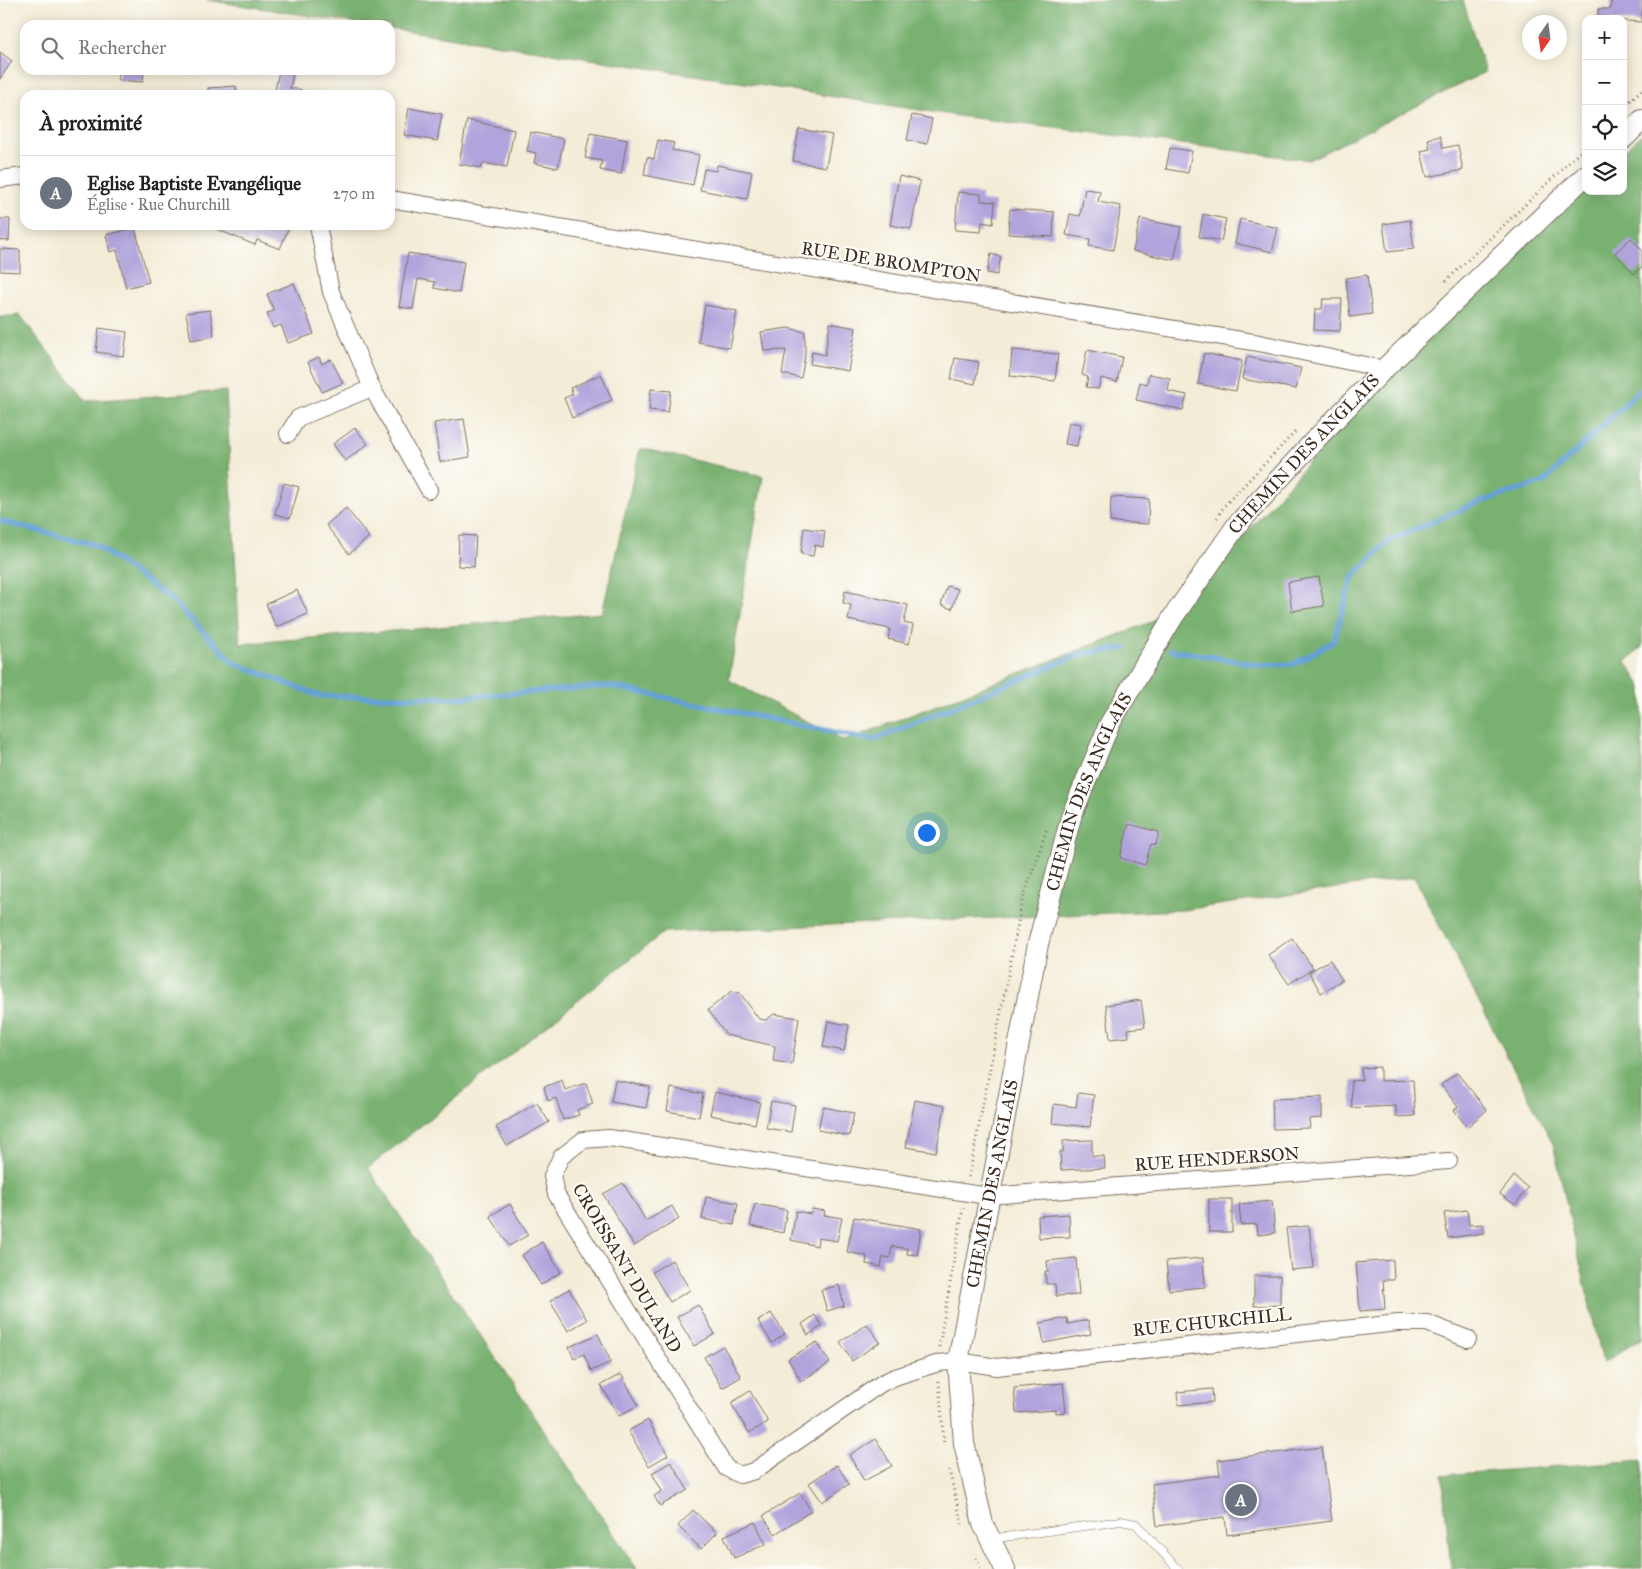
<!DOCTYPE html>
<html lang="fr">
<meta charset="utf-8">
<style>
:root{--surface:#fff;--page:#f2f2f2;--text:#222;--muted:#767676;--line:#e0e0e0;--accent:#db2777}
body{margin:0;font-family:"IM FELL Great Primer",serif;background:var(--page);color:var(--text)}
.controls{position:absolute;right:15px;top:15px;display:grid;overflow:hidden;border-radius:10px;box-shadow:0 2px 12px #0003}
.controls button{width:45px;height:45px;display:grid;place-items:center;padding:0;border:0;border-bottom:1px solid var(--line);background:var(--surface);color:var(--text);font:25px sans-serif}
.compass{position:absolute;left:1522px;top:15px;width:45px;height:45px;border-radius:50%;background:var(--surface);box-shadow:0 2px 12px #0003;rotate:193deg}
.you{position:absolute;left:926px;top:832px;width:18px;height:18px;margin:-12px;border:4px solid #fff;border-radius:50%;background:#1a73e8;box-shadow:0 0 0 8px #1a73e833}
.badge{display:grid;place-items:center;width:32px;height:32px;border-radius:50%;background:var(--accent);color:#fff;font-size:16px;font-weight:700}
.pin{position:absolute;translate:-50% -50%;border:2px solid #fff;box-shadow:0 1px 5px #0006}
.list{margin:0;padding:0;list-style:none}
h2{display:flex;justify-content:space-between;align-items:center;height:65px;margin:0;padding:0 20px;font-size:21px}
h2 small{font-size:16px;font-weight:400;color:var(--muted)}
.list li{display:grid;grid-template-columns:32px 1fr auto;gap:15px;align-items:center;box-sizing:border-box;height:75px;padding:0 20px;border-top:1px solid var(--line)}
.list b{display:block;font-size:19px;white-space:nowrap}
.list p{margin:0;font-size:16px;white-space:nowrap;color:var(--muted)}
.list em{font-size:16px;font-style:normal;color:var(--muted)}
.icon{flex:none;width:28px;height:28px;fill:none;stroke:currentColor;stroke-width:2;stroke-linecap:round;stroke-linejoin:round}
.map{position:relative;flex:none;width:1642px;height:1569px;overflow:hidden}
.search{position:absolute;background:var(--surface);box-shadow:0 2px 12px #0003;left:20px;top:20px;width:375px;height:55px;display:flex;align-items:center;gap:12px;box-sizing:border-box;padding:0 18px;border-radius:15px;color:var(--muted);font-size:19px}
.panel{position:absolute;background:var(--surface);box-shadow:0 2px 12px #0003;left:20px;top:90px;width:375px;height:140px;border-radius:15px}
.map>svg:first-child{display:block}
.forest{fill:#78b16f;stroke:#5a6e46}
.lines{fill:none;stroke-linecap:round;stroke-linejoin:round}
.stream{stroke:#64a1d5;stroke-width:5.5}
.building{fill:#b1a4dc}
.service-casing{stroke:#7b6e5f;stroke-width:9}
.minor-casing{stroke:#7b6e5f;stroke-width:18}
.tertiary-casing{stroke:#7b6e5f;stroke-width:22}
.path{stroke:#7b6e5f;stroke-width:3;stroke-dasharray:1 4;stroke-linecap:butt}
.service{stroke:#fff;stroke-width:8}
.minor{stroke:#fff;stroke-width:16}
.tertiary{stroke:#fff;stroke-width:20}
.labels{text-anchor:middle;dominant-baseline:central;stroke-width:4.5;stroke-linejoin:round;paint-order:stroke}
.street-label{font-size:18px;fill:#3b2a1e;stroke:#fdfcf7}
</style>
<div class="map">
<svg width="1642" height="1569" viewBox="0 0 1642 1569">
<rect width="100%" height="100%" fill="#fdfcf7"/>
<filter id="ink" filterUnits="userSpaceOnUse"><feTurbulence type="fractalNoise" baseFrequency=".02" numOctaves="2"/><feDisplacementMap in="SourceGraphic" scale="10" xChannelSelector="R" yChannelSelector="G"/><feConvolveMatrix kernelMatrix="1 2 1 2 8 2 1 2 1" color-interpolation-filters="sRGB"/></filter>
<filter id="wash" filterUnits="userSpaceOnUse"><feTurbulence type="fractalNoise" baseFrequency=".0096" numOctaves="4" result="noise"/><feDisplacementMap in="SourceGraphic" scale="20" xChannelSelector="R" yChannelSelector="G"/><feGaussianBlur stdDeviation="1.12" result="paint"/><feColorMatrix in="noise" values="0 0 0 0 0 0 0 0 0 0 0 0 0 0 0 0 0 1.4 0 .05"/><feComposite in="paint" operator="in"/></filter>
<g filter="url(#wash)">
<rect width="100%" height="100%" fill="#f3ecd7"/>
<!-- forest -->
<path class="forest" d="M207,0h1256l22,72 -176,88 -351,-44 -568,-88v-3h-21z
M1642,134v513l-16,15 16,25v651l-39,25 -50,-219 -139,-267 -231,33 -519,22 -296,236 269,401h-637v-1252l20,-2 66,86 140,-10 14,253 362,-31 38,-165 123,28 -34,204 115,61 333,-129 199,-227 210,-198v4h37v-39z
M1642,1460v109h-191l-9,-94z"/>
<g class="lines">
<!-- stream -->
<path class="stream" d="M0,521l96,24 75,54 63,64 86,33 134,2 155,-12 264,54 208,-86 45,-6
M1171,650l89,15 34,-1 40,-23 18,-63 36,-37 86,-37 70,-22 98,-94"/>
</g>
<g id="blocks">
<!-- building -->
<path class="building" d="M1611,0h31v22l-44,-3v-10h13z
M0,52l12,9 -12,18z
M119,70h25l-1,12 -25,-2z
M279,71l14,3 -3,14 11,2 -1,5h-26z
M236,86l1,9h-29v-7z
M409,108l33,6 -5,27 -33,-6z
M912,115l20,4 -5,25 -20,-4z
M467,120l47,10 -7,37 -24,-4 -1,5 -23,-4z
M799,129l33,6 -6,32 -33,-6z
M531,132l33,7 -6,29 -24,-5 2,-10 -9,-2z
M590,133l37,7 -6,34 -21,-4 2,-9 -17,-3z
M1440,136l3,12 15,-3 5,25 -36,7 -6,-26 9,-2 -2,-10z
M658,140l16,3 -2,7 27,5 -6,30 -49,-10 3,-18 7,2z
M1170,148l22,3 -4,22 -22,-4z
M717,165l35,7 -5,27 -47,-9 4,-21 12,2z
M899,176l21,5 -9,48 -21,-4z
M1085,189l15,2 -2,11 23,4 -8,44 -24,-4 1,-7 -24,-4 4,-21 10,2z
M958,192l23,2v7l14,1 -2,22 -11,-2 -1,10 -26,-2z
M1010,209l44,3 -1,25 -45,-3z
M1203,214l23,5 -5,22 -22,-4z
M0,219h10l-1,22 -9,-1z
M1140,219l41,8 -7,33 -41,-9z
M1240,219l38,9 -6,24 -37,-9z
M1410,220l4,29 -27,3 -4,-28z
M217,225h60l11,4 -8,20 -23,-9 -2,5 -39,-16z
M135,228l14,54 -23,6 -9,-38 -7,2 -4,-17z
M1631,238l11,12v17l-8,7 -19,-21z
M0,249l20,1v22l-20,-1z
M408,253l56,9 -5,31 -25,-5 1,-6 -17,-3 -5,30 -14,-2z
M991,254l10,3 -4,18 -10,-2z
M1367,275l5,39 -22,3 -4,-39z
M294,283l20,51 -26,9 -7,-18 -8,3 -6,-15 7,-2 -7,-17z
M1323,299h19l-2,32 -26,-1 1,-21h7z
M705,305l32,6 -7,37 -32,-6z
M210,310l4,26 -23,4 -5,-27z
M830,323l26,5 -8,43 -38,-7 2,-12 13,3z
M99,328l28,4 -3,24 -28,-4z
M788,328l17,4v24l-4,22 -19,-4 4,-24 -22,1 -3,-19z
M1012,350l46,4 -3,27 -45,-5z
M1087,350l35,7 -5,25 -16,-4 -3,11 -12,-2 2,-10 -6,-2z
M1204,353l38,8 -6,30 -38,-7z
M319,357l3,7 9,-5 12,24 -21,9 -14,-30z
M1247,357l54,11 -5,21 -54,-10z
M955,358l24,4 -4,22 -24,-5z
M601,374l11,26 -40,18 -8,-20 9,-4 -3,-6z
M1149,374l21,4 -2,13 19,4 -4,15 -47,-10 4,-18 7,2z
M651,389l20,2 -3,21 -19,-2z
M464,419l6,38 -30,5 -6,-39z
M1069,422l12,2 -4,22 -12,-2z
M355,428l13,16 -23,17 -12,-17z
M284,483l15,4 -9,31 -15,-4z
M1111,497l38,2 -1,25 -38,-2z
M346,508l23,29 -20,17 -23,-29z
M804,528l21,3 -2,16 -8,-2 -2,11 -12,-2z
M459,535l17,1 -2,31 -16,-1z
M1319,577l5,29 -32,5 -4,-29z
M947,586l11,3 -6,20 -11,-4z
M297,590l11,24 -32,13 -10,-23z
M845,591l63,14 -4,18 9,2 -4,19 -21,-5 2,-10 -42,-9 3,-15 -8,-2z
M1129,824l30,8 -3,13 -5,-1 -6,21 -25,-7z
M1292,938l21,30 -24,16 -21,-29z
M1330,960l12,20 -21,13 -12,-21z
M732,991l8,2 19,26 7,1 8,-6 25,4 -7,46 -19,-3 2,-15 -49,-11 -18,-25z
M1141,1000l4,27 -17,2 1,8 -19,2 -4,-34z
M828,1021l21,4 -5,26 -21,-4z
M1380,1067v14l33,-1 2,36 -19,1v-11l-44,2 -1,-27 11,-1 -1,-12z
M1457,1073l30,37 -20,17 -13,-17 4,-3 -17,-22z
M562,1080l3,10 21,-7 7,21 -16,6 2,5 -16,5 -7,-22 -8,3 -4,-14z
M615,1080l35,7 -4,21 -35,-6z
M671,1088l32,6 -4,23 -32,-6z
M715,1092l45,10 -5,22 -45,-9z
M1078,1093l16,2 -4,32 -38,-4 2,-19 22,3z
M1322,1097v21l-13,1 1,9 -37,1 -1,-30z
M915,1100l30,6 -9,46 -30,-5z
M771,1101l24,4 -4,27 -25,-4z
M537,1103l12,19 -42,24 -11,-19z
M823,1107l31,6 -5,23 -31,-6z
M1092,1140v16h12l1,12 -44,2 -1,-18h3v-11z
M1514,1176l14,12 -13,17 -15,-11z
M623,1183l23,38 26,-15 7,13 -45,27 -31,-52z
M706,1197l32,6 -4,22 -32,-6z
M1209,1199h23v33h-23z
M1272,1201l3,32 -17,2 -1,-11 -16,1 -2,-21z
M510,1204l18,31 -19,11 -19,-30z
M755,1204l32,6 -4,23 -33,-7z
M812,1209l13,2 -1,4 18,3 -5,23 -19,-3 -1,8 -26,-6 5,-29 15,3z
M1467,1210l2,15 14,-1 1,9 -36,5 -4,-25z
M1069,1214l1,23 -31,1 -1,-22z
M854,1217l67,12 -4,26 -10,-1 1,-5 -16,-3 -2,12 -7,-1 -2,10 -15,-3 1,-8 -20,-4z
M1309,1226l5,42 -23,2 -5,-42z
M542,1242l19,30 -20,13 -19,-30z
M1076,1258l3,37 -23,1 -1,-12h-9l-1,-13h3l-1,-10z
M1203,1258l2,29 -36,3 -3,-29z
M672,1260l18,30 -20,12 -18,-30z
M1393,1260l1,20h-11l2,29 -25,2 -4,-48z
M1254,1276h26v29l-26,1z
M839,1285l5,21 -17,5 -6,-21z
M569,1289l18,31 -19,11 -18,-30z
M698,1305l17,29 -21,12 -17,-29z
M771,1313l14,21 -13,9 -14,-22z
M815,1315l7,11 -14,9 -6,-11z
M1067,1318l1,6 20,-4 3,14 -47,9 -4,-20z
M867,1324l13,18 -28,19 -12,-19z
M598,1334l13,28 -20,9 -7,-17 -10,5 -5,-12z
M817,1342l13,21 -29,18 -13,-22z
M723,1346l18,31 -19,11 -18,-31z
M621,1374l17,31 -19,11 -18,-31z
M1063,1383l3,29 -10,1v-3l-40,3 -2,-25z
M1212,1389l1,13 -35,3 -1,-13z
M750,1391l18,31 -19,11 -18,-30z
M648,1420l20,35 -19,11 -21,-35z
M876,1439l16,27 -28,15 -15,-26z
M1322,1447l10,74 -105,14 -2,-18 -68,9 -5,-42 68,-9 -2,-15z
M671,1462l17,28 -28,16 -6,-10 8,-5 -10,-18z
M837,1465l12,19 -27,18 -13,-19z
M800,1493l11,18 -36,23 -12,-18z
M693,1510l24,23 -16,16 -23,-23z
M755,1522l11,22 -32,14 -10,-22z"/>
</g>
</g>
<g filter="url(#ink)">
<use href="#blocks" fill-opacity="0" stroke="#7b6e5f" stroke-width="1"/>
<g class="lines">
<!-- service casing -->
<g class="service-casing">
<path id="service" d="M990,1539l131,-18 15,3 42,45"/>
</g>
<!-- minor casing -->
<g class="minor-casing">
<path id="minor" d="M0,179l25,-3
M390,199l869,144 125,26
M318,225l13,67 41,96 57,102
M288,434l10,-16 74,-30
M1449,1161l-461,35 -379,-58 -26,2 -22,17 -9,19 4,18 170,274 14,7 14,-4 128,-88 13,-6 44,-14 19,-2 39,6 401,-44h29l41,16"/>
</g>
<!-- tertiary casing -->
<g class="tertiary-casing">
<g id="tertiary">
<path d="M1623,139l19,-19"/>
<path id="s1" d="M1005,1569l-22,-45 -19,-81 -6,-82 80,-417 33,-127 38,-92 64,-108 64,-92 77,-84 70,-72 202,-194"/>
</g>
</g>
<!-- path -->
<path class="path" d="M1623,108l19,-19
M1446,281l140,-135
M1217,518l7,-12 71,-74
M969,1177l53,-275 25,-74
M939,1347l24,-139
M939,1381l5,65
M949,1470l13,54
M976,1558l5,11"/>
<!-- service -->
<use href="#service" class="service"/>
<!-- minor -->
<use href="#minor" class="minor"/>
<!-- tertiary -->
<use href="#tertiary" class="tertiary"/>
</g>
</g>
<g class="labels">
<!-- street labels -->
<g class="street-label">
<text transform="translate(891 262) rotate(9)">RUE DE BROMPTON</text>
<text stroke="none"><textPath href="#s1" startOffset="1206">CHEMIN DES ANGLAIS</textPath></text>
<text stroke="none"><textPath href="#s1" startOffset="801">CHEMIN DES ANGLAIS</textPath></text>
<text transform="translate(1217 1159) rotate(-4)">RUE HENDERSON</text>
<text stroke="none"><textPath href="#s1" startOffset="396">CHEMIN DES ANGLAIS</textPath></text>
<text transform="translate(627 1268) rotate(59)">CROISSANT DULAND</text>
<text transform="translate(1212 1322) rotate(-6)">RUE CHURCHILL</text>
</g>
</g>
</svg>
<div class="controls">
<button>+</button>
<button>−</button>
<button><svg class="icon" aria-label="locate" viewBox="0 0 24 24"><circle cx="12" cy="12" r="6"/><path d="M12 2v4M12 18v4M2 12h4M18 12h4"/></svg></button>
<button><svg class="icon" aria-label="layers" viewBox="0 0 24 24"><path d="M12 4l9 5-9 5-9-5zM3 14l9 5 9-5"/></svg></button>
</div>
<svg class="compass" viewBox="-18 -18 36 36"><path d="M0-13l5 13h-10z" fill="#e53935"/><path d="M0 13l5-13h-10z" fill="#767676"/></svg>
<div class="you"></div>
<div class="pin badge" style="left:1241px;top:1500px;background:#6b7280">A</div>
<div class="search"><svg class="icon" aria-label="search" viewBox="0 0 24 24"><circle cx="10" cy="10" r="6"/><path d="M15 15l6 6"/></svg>Rechercher</div>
<section class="panel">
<h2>À proximité<small></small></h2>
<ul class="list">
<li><span class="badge" style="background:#6b7280">A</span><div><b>Eglise Baptiste Evangélique</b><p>Église · Rue Churchill</p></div><em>270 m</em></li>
</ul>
</section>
</div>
